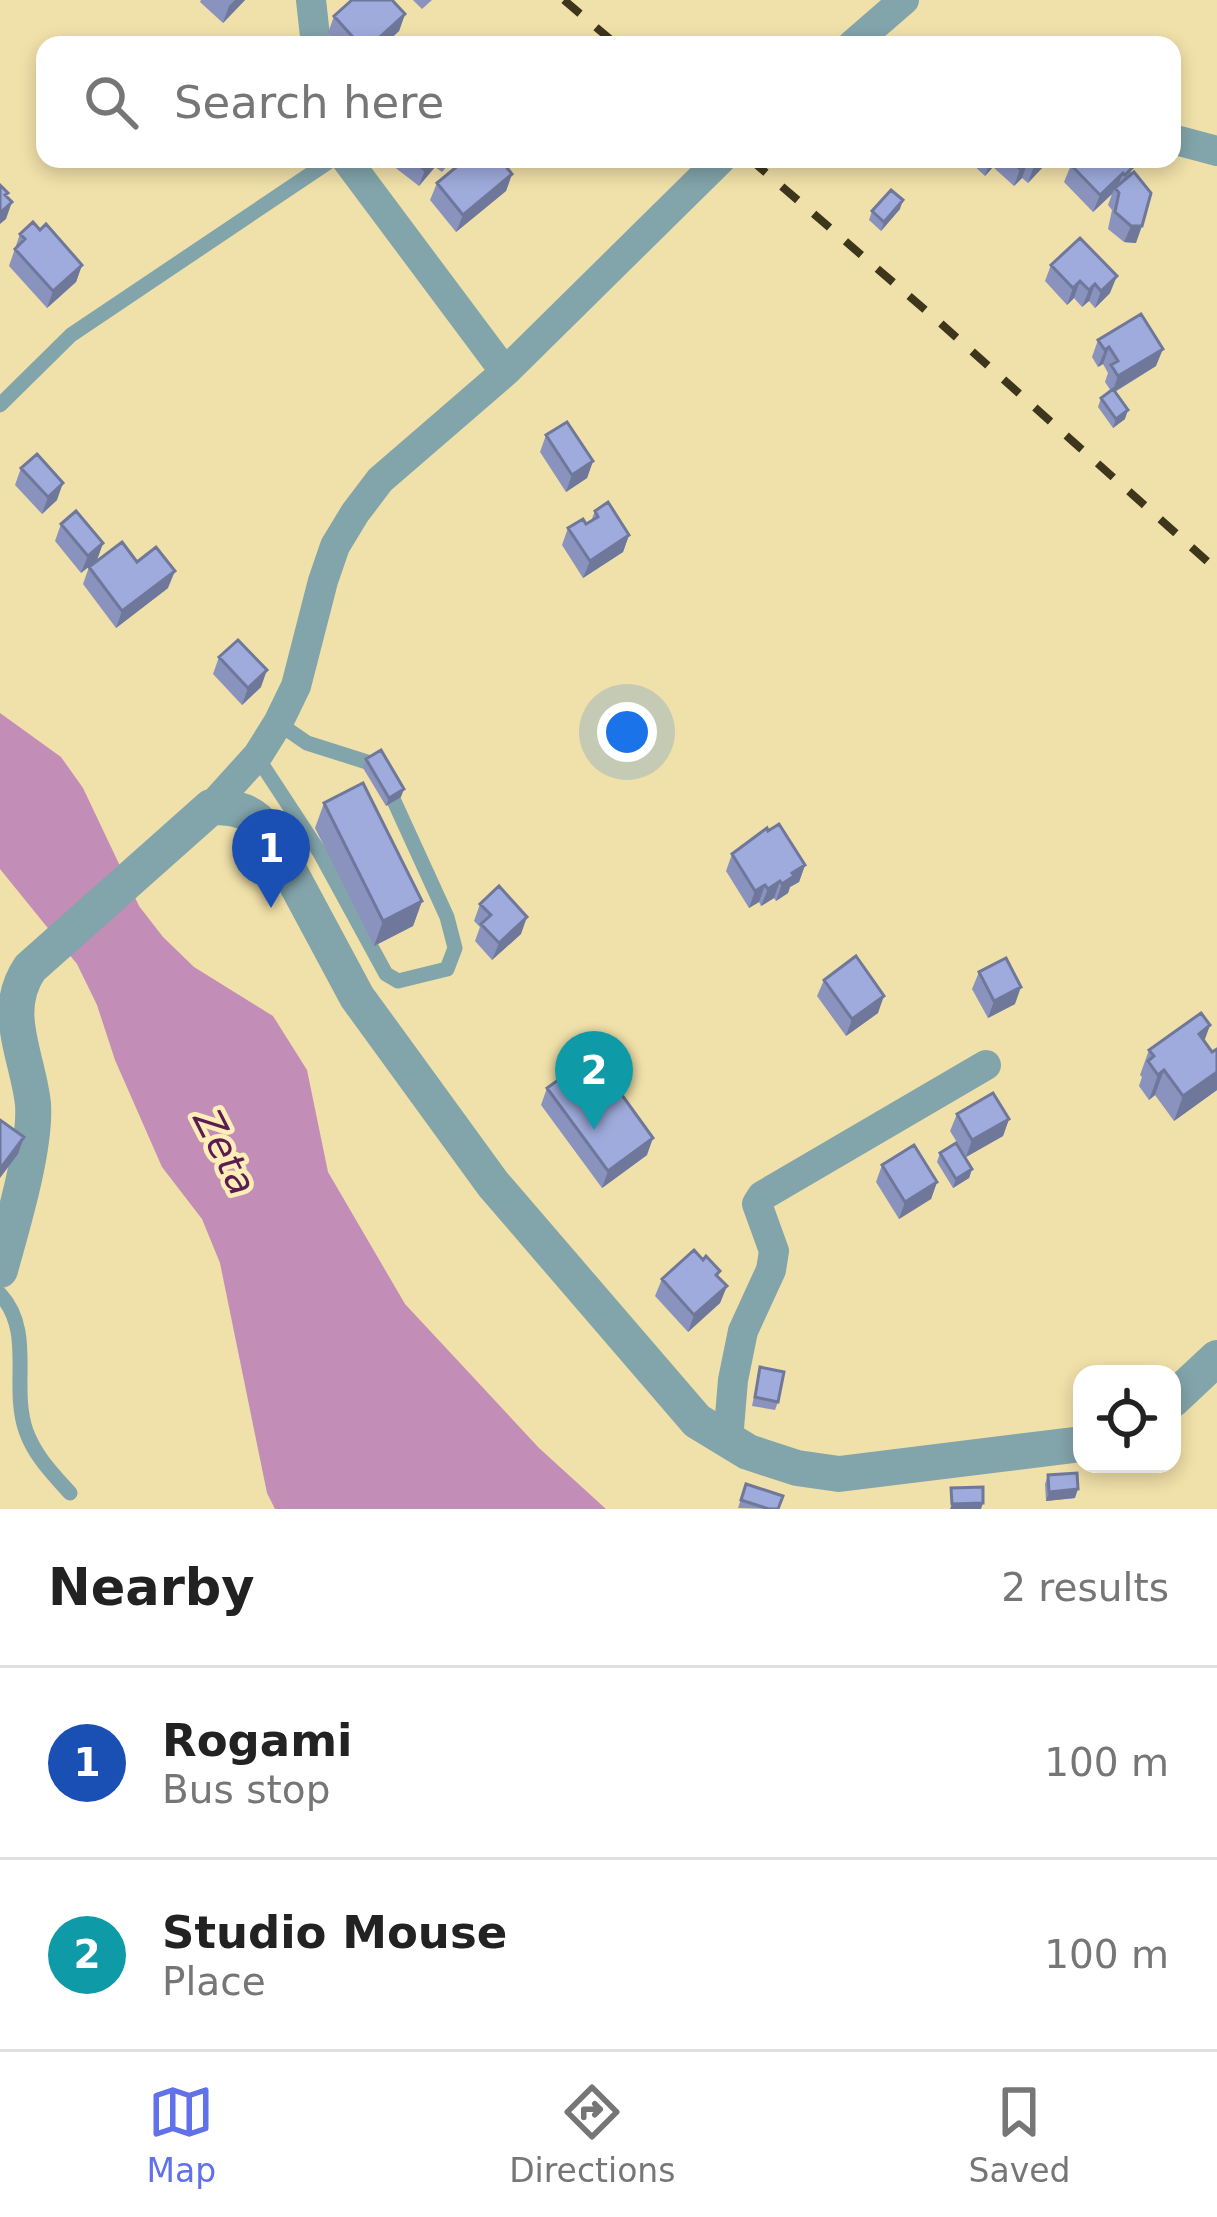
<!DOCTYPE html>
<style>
:root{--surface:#fff;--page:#f6f6f6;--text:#222;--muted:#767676;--line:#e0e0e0;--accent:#6171e9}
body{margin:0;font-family:"DejaVu Sans",sans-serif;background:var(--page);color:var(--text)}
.controls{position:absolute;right:36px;bottom:36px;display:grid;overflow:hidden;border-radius:24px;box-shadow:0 6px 18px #0003}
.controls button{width:108px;height:108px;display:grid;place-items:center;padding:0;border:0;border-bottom:3px solid var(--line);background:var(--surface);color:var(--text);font:60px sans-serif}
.you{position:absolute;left:627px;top:732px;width:42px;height:42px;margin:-30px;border:9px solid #fff;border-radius:50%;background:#1a73e8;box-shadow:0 0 0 18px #1a73e833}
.badge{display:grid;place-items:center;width:78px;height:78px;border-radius:50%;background:var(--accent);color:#fff;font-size:39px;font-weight:700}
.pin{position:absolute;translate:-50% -99px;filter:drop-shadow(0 3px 6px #0008)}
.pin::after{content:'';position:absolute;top:63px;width:42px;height:36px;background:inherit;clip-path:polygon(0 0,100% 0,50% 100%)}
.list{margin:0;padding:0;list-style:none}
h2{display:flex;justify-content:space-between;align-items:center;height:156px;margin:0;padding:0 48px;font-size:51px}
h2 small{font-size:39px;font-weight:400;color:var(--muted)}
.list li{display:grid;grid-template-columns:78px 1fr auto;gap:36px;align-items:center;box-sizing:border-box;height:192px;padding:0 48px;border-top:3px solid var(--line)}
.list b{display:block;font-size:45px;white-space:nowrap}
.list p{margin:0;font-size:39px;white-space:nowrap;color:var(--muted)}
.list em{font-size:39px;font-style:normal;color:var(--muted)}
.icon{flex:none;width:66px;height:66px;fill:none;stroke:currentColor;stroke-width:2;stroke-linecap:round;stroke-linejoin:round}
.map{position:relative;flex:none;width:1217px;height:1509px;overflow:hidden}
.search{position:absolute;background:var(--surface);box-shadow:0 6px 18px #0003;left:36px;right:36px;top:36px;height:132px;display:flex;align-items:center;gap:30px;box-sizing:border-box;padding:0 42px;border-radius:24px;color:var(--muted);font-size:45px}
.sheet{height:540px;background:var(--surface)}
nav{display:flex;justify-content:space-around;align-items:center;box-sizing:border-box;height:168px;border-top:3px solid var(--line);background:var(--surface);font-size:33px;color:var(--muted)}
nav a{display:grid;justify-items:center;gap:6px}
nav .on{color:var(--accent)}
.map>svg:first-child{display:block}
.water{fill:#c28db7}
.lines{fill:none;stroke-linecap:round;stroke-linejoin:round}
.service{stroke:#82a4ab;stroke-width:15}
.minor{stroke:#82a4ab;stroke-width:30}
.tertiary{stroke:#82a4ab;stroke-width:36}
.rail{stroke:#3d361c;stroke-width:8;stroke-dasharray:21 21;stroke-linecap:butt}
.wall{fill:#8993bd}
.shaded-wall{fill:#6f789a}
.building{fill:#9fabdc;stroke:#6f789a;stroke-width:3}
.labels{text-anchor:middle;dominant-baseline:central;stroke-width:9;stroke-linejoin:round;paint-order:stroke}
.water-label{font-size:39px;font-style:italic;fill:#5b1c52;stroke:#fdedb6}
</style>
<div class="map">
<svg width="1217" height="1509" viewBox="0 0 1217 1509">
<rect width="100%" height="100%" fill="#f0e0a9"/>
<!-- water -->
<path class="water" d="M0,713l61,44 22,31 56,118 24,31 31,30 79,49 34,54 21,102 77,132 134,144 67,61h-331l-8,-16 -47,-230 -18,-44 -40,-52 -47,-107 -18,-55 -20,-41 -77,-95z"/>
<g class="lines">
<!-- service -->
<path class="service" d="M0,405l71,-70 262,-176
M278,723l29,20 63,20
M257,757l63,96 66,121 12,7 49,-12 8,-21 -8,-31 -53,-116
M0,1294c35,38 10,91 26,137 9,25 26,42 44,62"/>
<!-- minor -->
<path class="minor" d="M311,0l5,45
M852,45l52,-45
M1172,139l45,12
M346,159l159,213
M211,807l47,-52 20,-32 18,-37 27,-105 12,-35 20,-33 25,-33 125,-108 216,-213
M728,1440l5,-60 10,-49 28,-61 3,-19 -17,-47 5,-8 224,-131"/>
<!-- tertiary -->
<path class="tertiary" d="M0,1270c12,-44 36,-122 33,-166 -5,-48 -33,-92 -3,-136l181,-161c27,0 40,4 57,24l89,166 136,187 204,237 51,31 49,16 42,6 243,-30
M1172,1400l45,-42"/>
<!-- rail -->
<path class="rail" d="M564,0l53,45
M750,159l188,162 279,249"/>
</g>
<!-- wall -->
<path class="wall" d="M201,0h44l-22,23 -23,-21z
M413,0h19l-10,9z
M405,14l-6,17 -15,14h-46l-10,-12 6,-17z
M384,159h69l-11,13 -7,-5 -16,19z
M967,159h79l-4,9 -14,15 -6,-5 -8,8 -21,-19 -8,9z
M1071,165l62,7 3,71 -12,-1 -16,-13 4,-19 -4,-5 4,-11 -19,18 -29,-30z
M512,174l-6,17 -50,41 -26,-32 7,-17z
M900,209l-19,22 -12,-11 3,-9z
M40,230l42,35 -6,17 -29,26 -38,-42 11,-32z
M1080,238l30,55 -15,15 -6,-7 -7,6 -8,-9 -7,7 -22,-24 6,-16z
M1098,340l58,26 -41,26 10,27 -12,9 -15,-21 3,-9 10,-7 -6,-9 3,-9 -5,-9 -5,3 -6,-10z
M546,435l47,26 -6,17 -21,14 -26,-40z
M21,468l36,32 -15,14 -27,-29z
M595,511l34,24 -6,17 -40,26 -21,-33 6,-17 18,-4 5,-3z
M61,524l42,19 -6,17 -16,13 -26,-32z
M137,562l31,26 -52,40 -33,-44 6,-17z
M219,657l42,30 -19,18 -29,-31z
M366,759l35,38 -15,9 -23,-38z
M324,803l98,98 -9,25 -39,20 -59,-118z
M732,854l73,11 -6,17 -9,5 -2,6 -12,8 -2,-3 -13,8 -2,-4 -10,6 -23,-37z
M480,904l41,30 -29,26 -17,-19 5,-14 -6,-6z
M979,972l36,32 -27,14 -16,-29z
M824,980l54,33 -32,23 -29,-40z
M1210,1025l-6,16 8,11 5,-3v41l-43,31 -19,-26 -6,5 -10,-14 3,-9 -2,-2 9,-25z
M547,1088l100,67 -45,33 -61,-83z
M957,1114l52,5 -6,17 -37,21 -16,-26z
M940,1153l32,16 -3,9 -16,10 -16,-26z
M882,1165l55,17 -6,17 -32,20 -23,-37z
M703,1260l17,11 -2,5 9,10 -7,17 -32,29 -33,-36 7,-17z
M760,1367l18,35 -3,8 -23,-4z
M1048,1475l27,23 -29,3 -1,-17z
M746,1484l32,25 -40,-1z"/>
<!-- shaded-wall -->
<path class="shaded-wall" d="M235,0h10l-22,23 6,-17z
M405,14l-6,17 -15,14h-13z
M434,159h4l-3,8 -16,19 6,-16z
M991,159h5l-3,8 -8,9z
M1041,159h5l-4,9 -14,15 6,-17z
M1028,161l-6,17 -8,8 6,-17z
M1123,173l-7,17 -1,-2 -3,6 -19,18 7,-17z
M512,174l-6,17 -50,41 7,-17z
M903,200l-3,9 -19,22 3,-9z
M12,202l-6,17 -6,5v-11z
M1131,226h11l-6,17 -12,-1z
M82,265l-6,17 -29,26 6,-17z
M1117,276l-7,17 -15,15 6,-17z
M1080,281l-6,17 -7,7 6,-17z
M1095,284l-6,17 -7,6 7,-17z
M1109,347l-6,17 -5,3 7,-17z
M1163,349l-7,17 -44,27 6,-17z
M1128,410l-3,9 -12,9 3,-9z
M593,461l-6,17 -21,14 6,-17z
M63,483l-6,17 -15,14 6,-17z
M629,535l-6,17 -40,26 7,-17z
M103,543l-6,17 -16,13 7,-17z
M175,571l-7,17 -52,40 6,-17z
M267,670l-6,17 -19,18 6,-17z
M404,789l-3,8 -15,9 3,-8z
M805,865l-6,17 -9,5 -2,6 -12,8 6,-17 10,-11z
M780,881l-6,17 -13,8 7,-17z
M765,885l-6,17 -10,6 6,-17z
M422,901l-9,25 -39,20 9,-25z
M527,917l-6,17 -29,26 7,-17z
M1021,987l-6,17 -27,14 6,-17z
M884,996l-6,17 -32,23 6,-17z
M1210,1025l-9,25 -2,-16z
M1164,1070l-9,25 -6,5 9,-25z
M1217,1072v18l-43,31 9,-25z
M1009,1119l-6,17 -37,21 6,-17z
M24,1137l-6,17 -18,24v-9z
M653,1138l-6,17 -45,33 6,-17z
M972,1169l-3,9 -16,10 3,-9z
M937,1182l-6,17 -32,20 6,-17z
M727,1286l-7,17 -32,29 6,-17z
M1078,1489l-3,9 -29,3 3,-9z
M983,1503l-2,6h-31l2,-5z"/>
<!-- building -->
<path class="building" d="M352,0h40l13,14 -34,31h-11l-26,-29z
M412,159h22l-9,11z
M466,159h34l12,15 -49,41 -26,-32z
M1009,159h32l-7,7 -6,-5 -8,8z
M1076,159h53l6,6 -10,10 -2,-2 -23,22 -29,-30z
M1134,172l17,21 -9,33h-11l-16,-14 4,-19 -4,-5z
M0,185l8,8 -3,2 7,7 -12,11z
M891,190l12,10 -19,22 -12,-11z
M33,222l7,8 6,-6 36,41 -29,26 -38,-42 10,-10 -5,-5z
M1080,238l37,38 -16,15 -6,-7 -6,6 -9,-9 -7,7 -22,-23z
M1141,314l22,35 -45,27 -7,-11 7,-4 -9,-14 -4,3 -7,-10z
M1113,389l15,21 -12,9 -15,-21z
M567,422l26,39 -21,14 -26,-40z
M37,454l26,29 -15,14 -27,-29z
M608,502l21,33 -39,26 -22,-33 15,-9 3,5 12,-7 -3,-6z
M76,511l27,32 -15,13 -27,-32z
M122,542l15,20 19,-15 19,24 -53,40 -33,-44z
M238,640l29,30 -19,18 -29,-31z
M381,750l23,39 -15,9 -23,-39z
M363,783l59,118 -39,20 -59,-118z
M779,824l26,41 -13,8 2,3 -12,8 -2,-3 -12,8 -3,-4 -10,6 -23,-37 35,-26 1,3z
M499,886l28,31 -28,26 -18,-19 10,-9 -11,-11z
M856,956l28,40 -32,23 -28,-39z
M1006,958l15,29 -27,14 -15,-29z
M1201,1013l9,12 -11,9 13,18 5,-3v23l-34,24 -19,-26 -6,5 -10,-14 6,-5 -5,-6z
M593,1055l60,83 -45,33 -61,-83z
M993,1093l16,26 -37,21 -15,-26z
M0,1120l24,17 -24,32z
M956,1143l16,26 -16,10 -16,-26z
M914,1145l23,37 -32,20 -23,-37z
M694,1250l9,10 3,-4 14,15 -4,4 11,11 -33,29 -32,-36z
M760,1367l24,5 -6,30 -23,-5z
M1077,1473l1,16 -29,3 -1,-17z
M746,1484l37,12 -5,13h-9l-28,-9z
M983,1487v16l-31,1 -1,-16z"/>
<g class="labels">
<!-- water labels -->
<g class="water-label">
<text transform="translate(225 1152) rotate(63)">Zeta</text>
</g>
</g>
</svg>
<div class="controls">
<button><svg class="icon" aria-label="locate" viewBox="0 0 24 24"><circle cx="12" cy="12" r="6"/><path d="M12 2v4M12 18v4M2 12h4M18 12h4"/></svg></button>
</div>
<div class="you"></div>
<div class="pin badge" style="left:271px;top:908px;background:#1a4fb4">1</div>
<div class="pin badge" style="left:594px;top:1130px;background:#0f9aa8">2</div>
<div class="search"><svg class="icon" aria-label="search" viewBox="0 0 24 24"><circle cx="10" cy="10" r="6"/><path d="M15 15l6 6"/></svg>Search here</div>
</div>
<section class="sheet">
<h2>Nearby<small>2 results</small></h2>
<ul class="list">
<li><span class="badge" style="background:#1a4fb4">1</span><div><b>Rogami</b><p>Bus stop</p></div><em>100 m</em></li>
<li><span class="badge" style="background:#0f9aa8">2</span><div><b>Studio Mouse</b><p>Place</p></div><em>100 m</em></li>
</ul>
</section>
<nav>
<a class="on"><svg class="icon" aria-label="map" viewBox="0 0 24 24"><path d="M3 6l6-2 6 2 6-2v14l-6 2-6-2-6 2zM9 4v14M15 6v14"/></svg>Map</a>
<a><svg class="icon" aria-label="directions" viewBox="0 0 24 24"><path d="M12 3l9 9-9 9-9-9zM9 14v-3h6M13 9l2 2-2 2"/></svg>Directions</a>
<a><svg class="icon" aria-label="saved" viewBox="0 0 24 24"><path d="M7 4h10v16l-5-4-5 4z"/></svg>Saved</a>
</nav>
